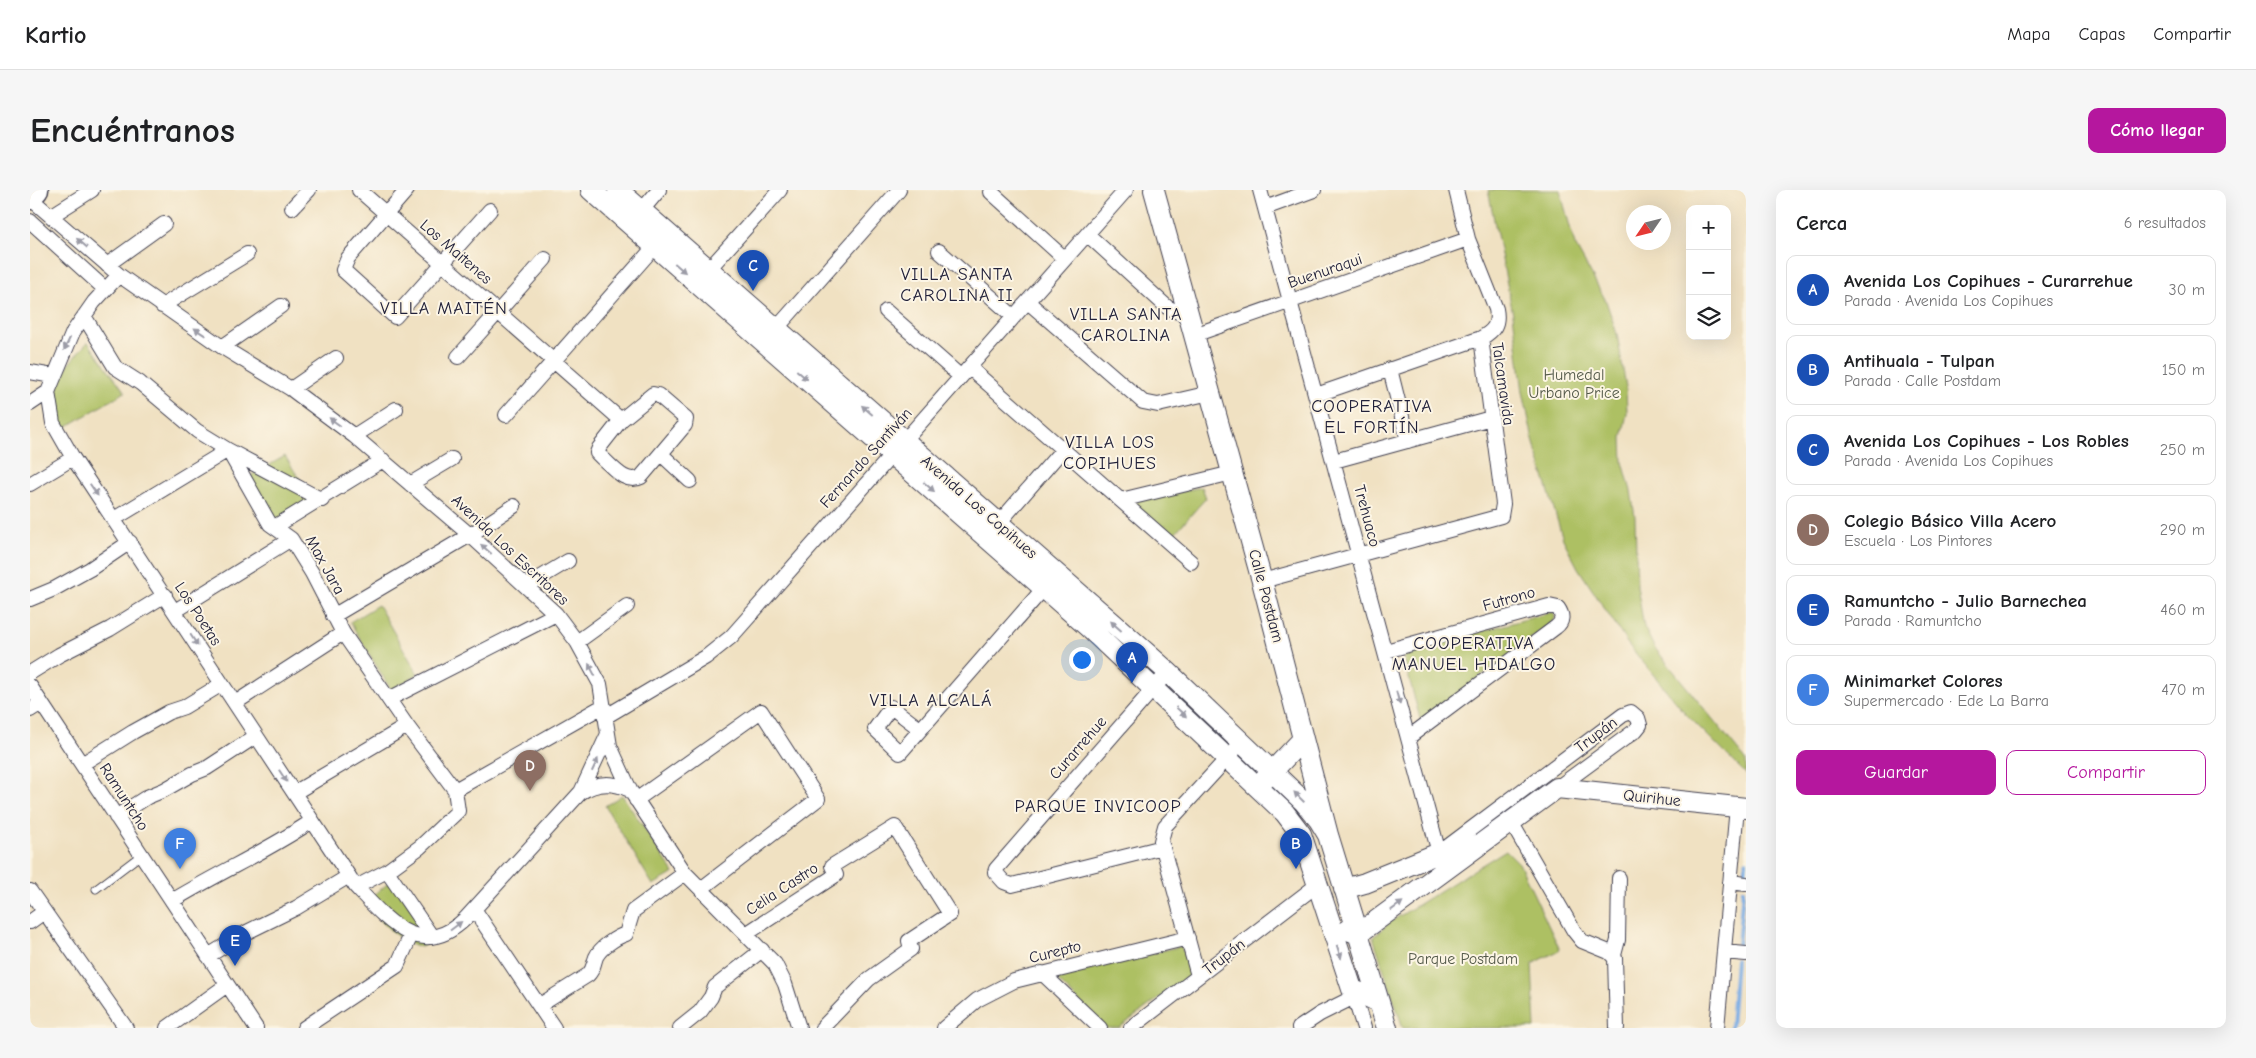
<!DOCTYPE html>
<html lang="es">
<meta charset="utf-8">
<style>
:root{--surface:#fff;--page:#f6f6f6;--text:#202124;--muted:#757577;--line:#e0e0e0;--accent:#b5179e}
body{margin:0;font-family:"Comic Neue",sans-serif;background:var(--page);color:var(--text)}
.controls{position:absolute;right:15px;top:15px;display:grid;overflow:hidden;border-radius:10px;box-shadow:0 5px 20px #0002}
.controls button{width:45px;height:45px;display:grid;place-items:center;padding:0;border:0;border-bottom:1px solid var(--line);background:var(--surface);color:var(--text);font:25px sans-serif}
.compass{position:absolute;left:1596px;top:15px;width:45px;height:45px;border-radius:50%;background:var(--surface);box-shadow:0 5px 20px #0002;rotate:235deg}
.you{position:absolute;left:1051px;top:469px;width:18px;height:18px;margin:-12px;border:4px solid #fff;border-radius:50%;background:#1a73e8;box-shadow:0 0 0 8px #1a73e833}
.badge{display:grid;place-items:center;width:32px;height:32px;border-radius:50%;background:var(--accent);color:#fff;font-size:16px;font-weight:700}
.pin{position:absolute;translate:-50% -41px;filter:drop-shadow(0 1px 2px #0008)}
.pin::after{content:'';position:absolute;top:26px;width:18px;height:15px;background:inherit;clip-path:polygon(0 0,100% 0,50% 100%)}
.list{margin:0;padding:0;list-style:none}
h2{display:flex;justify-content:space-between;align-items:center;height:65px;margin:0;padding:0 20px;font-size:21px}
h2 small{font-size:16px;font-weight:400;color:var(--muted)}
.list li{display:grid;grid-template-columns:32px 1fr auto;gap:15px;align-items:center;box-sizing:border-box;height:70px;margin:0 10px 10px;padding:0 10px;border:1px solid var(--line);border-radius:10px}
.list b{display:block;font-size:19px;white-space:nowrap}
.list p{margin:0;font-size:16px;white-space:nowrap;color:var(--muted)}
.list em{font-size:16px;font-style:normal;color:var(--muted)}
.actions{display:flex;gap:10px;padding:15px 20px}
.actions a{flex:1;padding:11px 0;border:1px solid var(--accent);border-radius:10px;text-align:center;font-size:18px;color:var(--accent)}
.actions .main{background:var(--accent);color:#fff}
.icon{flex:none;width:28px;height:28px;fill:none;stroke:currentColor;stroke-width:2;stroke-linecap:round;stroke-linejoin:round}
.map{position:relative;flex:none;width:1716px;height:838px;overflow:hidden;border-radius:10px}
header{display:flex;align-items:center;gap:30px;box-sizing:border-box;height:70px;padding:0 25px;background:var(--surface);border-bottom:1px solid var(--line)}
header strong{font-size:24px}
nav{display:flex;gap:28px;margin-inline-start:auto;font-size:18px}
.intro{display:flex;align-items:center;justify-content:space-between;box-sizing:border-box;height:120px;padding:0 30px}
h1{margin:0;font-size:35px}
.button{padding:12px 22px;border-radius:10px;background:var(--accent);color:#fff;font-size:18px;font-weight:700}
main{display:flex;gap:30px;padding:0 30px}
aside{flex:1;background:var(--surface);border-radius:10px;box-shadow:0 5px 20px #0002}
.map>svg:first-child{display:block}
.green{fill:#adc063;stroke:#68714f}
.lines{fill:none;stroke-linecap:round;stroke-linejoin:round}
.stream{stroke:#78abe4;stroke-width:4}
.lane-casing{stroke:#413f4f;stroke-width:9}
.street-casing{stroke:#413f4f;stroke-width:16}
.secondary-casing{stroke:#413f4f;stroke-width:22}
.primary-casing{stroke:#413f4f;stroke-width:25}
.lane{stroke:#fff;stroke-width:7}
.street{stroke:#fff;stroke-width:14}
.secondary{stroke:#fff;stroke-width:20}
.primary{stroke:#fff;stroke-width:22}
.oneway{fill:#9c9ca7}
.labels{text-anchor:middle;dominant-baseline:central;stroke-width:4;stroke-linejoin:round;paint-order:stroke}
.street-label{font-size:16px;fill:#22223b;stroke:#fcf5e5}
.park-label{font-size:16px;fill:#535949;stroke:#fcf5e5}
.neighbourhood-label{font-size:18px;letter-spacing:1px;fill:#22223b;stroke:#fcf5e5}
</style>
<header>
<strong>Kartio</strong>
<nav><a>Mapa</a><a>Capas</a><a>Compartir</a></nav>
</header>
<div class="intro"><h1>Encuéntranos</h1><a class="button">Cómo llegar</a></div>
<main>
<div class="map">
<svg width="1716" height="838" viewBox="0 0 1716 838">
<rect width="100%" height="100%" fill="#fcf5e5"/>
<filter id="ink" filterUnits="userSpaceOnUse"><feTurbulence type="fractalNoise" baseFrequency=".02" numOctaves="2"/><feDisplacementMap in="SourceGraphic" scale="10" xChannelSelector="R" yChannelSelector="G"/><feConvolveMatrix kernelMatrix="1 2 1 2 8 2 1 2 1" color-interpolation-filters="sRGB"/></filter>
<filter id="wash" filterUnits="userSpaceOnUse"><feTurbulence type="fractalNoise" baseFrequency=".0096" numOctaves="4" result="noise"/><feDisplacementMap in="SourceGraphic" scale="20" xChannelSelector="R" yChannelSelector="G"/><feGaussianBlur stdDeviation="1.12" result="paint"/><feColorMatrix in="noise" values="0 0 0 0 0 0 0 0 0 0 0 0 0 0 0 0 0 1.4 0 .05"/><feComposite in="paint" operator="in"/></filter>
<g filter="url(#wash)">
<rect width="100%" height="100%" fill="#f0e1c2"/>
<!-- green -->
<path class="green" d="M1458,0h72l15,55 31,56 11,33 9,53 1,26 -5,25 1,24 8,29 4,26 2,69 7,41 10,20 92,113v14l-60,-60 -59,-71 -49,-75 -15,-29 -30,-99 -10,-48 -10,-78z
M58,152l37,50 -64,38c-12,-41 -1,-59 27,-88z
M255,266l27,43 -42,25 -27,-44z
M1172,297l4,11 -33,37 -38,-30 3,-5z
M348,415l40,69 -27,16 -41,-68z
M1523,422l2,4 -1,5 -132,99 -2,-1 -17,-64 1,-3z
M592,605l52,78 -21,12 -48,-79z
M1476,660l13,13 41,87 -28,14 3,64h-132l-30,-91 17,-15z
M362,690l41,60 -12,7c-26,-8 -40,-23 -53,-47z
M1151,756l9,25 -1,5 -70,52h-13l-49,-48 1,-3z"/>
<g class="lines">
<!-- stream -->
<path class="stream" d="M1714,688l2,-17
M1708,756l5,-56
M1701,838l5,-68"/>
</g>
</g>
<g filter="url(#ink)">
<g class="lines">
<!-- lane casing -->
<g class="lane-casing">
<path id="lane" d="M66,699l45,-34"/>
</g>
<!-- street casing -->
<g class="street-casing">
<path id="street" d="M329,0l262,230
M377,0l-59,68 -5,12 52,47 95,-107
M1230,0l179,663 184,-138 8,-3 7,6 2,7 -4,5 -79,58
M961,2l74,67
M0,8l89,77 103,72 69,42 63,47 116,99 86,79 21,28 23,42 10,62 20,44 55,83 90,91 10,20 14,44
M262,18l17,-18
M1235,18l49,-18
M21,26l41,-26
M607,26l22,-26
M0,31l75,68
M1057,44l80,73 22,10
M909,61l75,66
M77,75l57,-41
M678,80l72,-80
M89,85l-25,27 -21,30 -25,60 5,31 20,35 283,429c32,34 65,75 110,31l114,-125c16,-11 32,-12 50,-3
M998,112l115,100 15,3 52,-12
M132,116l85,-52
M856,121l75,66
M54,126l31,51 25,16 57,48 31,19 42,74 21,15 21,34 31,60 64,93 48,64
M746,139l123,-139
M1164,145l274,-96
M192,157l59,-41
M428,167l87,-98
M940,178l221,194
M1360,179l18,72
M0,182l23,4
M261,199l45,-31
M623,204l5,1 28,24 -1,6 -44,52c-16,8 -28,-10 -40,-20l-4,-4 2,-5 22,-28z
M1286,205l165,-57c13,-7 18,-14 15,-29l-28,-70 -12,-49
M0,214l18,-12
M476,225l149,-169
M324,246l42,-27
M631,264l29,27
M1304,271l157,-43
M0,294l43,-26
M380,294l42,-25
M1091,310l111,-27
M84,329l114,-69 94,50
M968,334l65,-75
M246,336l107,-66
M1232,391l239,-65 2,-12 -22,-166
M498,395l40,-24
M0,409l24,-10 36,-20 40,-27
M145,421l116,-72
M303,426l137,-81 44,-29
M547,452l50,-36
M1356,461l163,-45 9,2c5,7 5,14 -2,19l-147,110
M0,483l29,-18 51,-26 55,-34
M0,496l226,342
M359,509l167,-85
M205,513l108,-70
M0,520l11,-7
M575,527l101,-60 25,-20 395,-447
M890,539l-29,-22 -16,22 25,24 144,-165
M52,574l51,-32 36,-20 15,-5 38,-23
M425,600l148,-84
M551,602l26,-56
M264,603l113,-67
M606,610l125,-89 57,88 -117,90
M86,627l31,-20 17,-7 28,-16 15,-6 49,-32
M1481,632l63,109 8,10 27,11 6,6 2,70
M1133,657l-151,38 -8,-3 -9,-10 1,-3 172,-197
M357,681l45,66
M1700,692l16,2
M326,697l31,-16 33,-24 38,-36 -3,-21
M0,701l96,137
M142,711c46,-28 95,-50 140,-80
M444,719l80,119
M0,732l14,-10
M716,744l90,-59 -4,-9 63,-39 55,87 -41,27 2,8 -42,30 -47,49
M1694,762l22,2
M1584,765l4,-15 1,-62
M178,766l39,-24 49,-24 53,-32
M1012,783l58,55
M1168,786l-37,-135 4,-15 68,-74
M1322,800l12,38
M510,815l48,-30c6,-6 5,-10 8,-18 4,-9 20,-20 30,-23l7,-23 52,-38
M137,838l60,-43
M274,838l93,-62 14,-31
M650,838l20,-16 11,-15 4,-10 47,-37
M914,838l33,-28 37,-19 174,-43
M1101,838l186,-143
M1269,838l21,-14 34,-17
M1687,838l20,-221"/>
</g>
<!-- secondary casing -->
<g class="secondary-casing">
<path id="secondary" d="M561,0l497,437 197,186 16,21 51,155 26,13
M588,0l496,434 54,48 136,130 15,18 9,15
M1124,0l108,391 66,254 59,193
M1233,591l40,-42
M1314,699l21,-6 74,-30 36,-8
M1318,740l10,4 199,-146 189,20"/>
</g>
<!-- primary casing -->
<g class="primary-casing">
<path id="primary" d="M0,8l7,-8"/>
</g>
<!-- lane -->
<use href="#lane" class="lane"/>
<!-- street -->
<use href="#street" class="street"/>
<!-- secondary -->
<use href="#secondary" class="secondary"/>
<!-- primary -->
<use href="#primary" class="primary"/>
</g>
<!-- one-way arrows -->
<defs><path id="oneway-solid" d="M-6-.8H1V-3.2L6.5 0L1 3.2V.8H-6Z" transform="scale(1.25)"/></defs>
<g class="oneway">
<use href="#oneway-solid" transform="translate(52 53) rotate(-139)"/>
<use href="#oneway-solid" transform="translate(650 78) rotate(41)"/>
<use href="#oneway-solid" transform="translate(170 142) rotate(-146)"/>
<use href="#oneway-solid" transform="translate(37 154) rotate(116)"/>
<use href="#oneway-solid" transform="translate(772 185) rotate(41)"/>
<use href="#oneway-solid" transform="translate(837 220) rotate(-139)"/>
<use href="#oneway-solid" transform="translate(305 232) rotate(-144)"/>
<use href="#oneway-solid" transform="translate(899 297) rotate(41)"/>
<use href="#oneway-solid" transform="translate(64 300) rotate(56)"/>
<use href="#oneway-solid" transform="translate(456 359) rotate(-139)"/>
<use href="#oneway-solid" transform="translate(1086 436) rotate(-138)"/>
<use href="#oneway-solid" transform="translate(164 450) rotate(57)"/>
<use href="#oneway-solid" transform="translate(562 480) rotate(-118)"/>
<use href="#oneway-solid" transform="translate(1368 508) rotate(75)"/>
<use href="#oneway-solid" transform="translate(1151 522) rotate(43)"/>
<use href="#oneway-solid" transform="translate(565 575) rotate(-65)"/>
<use href="#oneway-solid" transform="translate(253 586) rotate(57)"/>
<use href="#oneway-solid" transform="translate(1269 607) rotate(-135)"/>
<use href="#oneway-solid" transform="translate(1367 716) rotate(-36)"/>
<use href="#oneway-solid" transform="translate(426 736) rotate(-37)"/>
<use href="#oneway-solid" transform="translate(1309 762) rotate(72)"/>
</g>
</g>
<g class="labels">
<!-- street labels -->
<g class="street-label">
<text transform="translate(426 62) rotate(41)">Los Maitenes</text>
<text transform="translate(1295 81) rotate(-19)">Buenuraqui</text>
<text transform="translate(1473 194) rotate(82)">Talcamavida</text>
<text transform="translate(836 268) rotate(-48)">Fernando Santiván</text>
<text transform="translate(949 317) rotate(41)">Avenida Los Copihues</text>
<text transform="translate(1337 326) rotate(75)">Trehuaco</text>
<text transform="translate(480 360) rotate(43)">Avenida Los Escritores</text>
<text transform="translate(295 375) rotate(61)">Max Jara</text>
<text transform="translate(1236 406) rotate(75)">Calle Postdam</text>
<text transform="translate(1479 409) rotate(-16)">Futrono</text>
<text transform="translate(168 424) rotate(57)">Los Poetas</text>
<text transform="translate(1566 545) rotate(-37)">Trupán</text>
<text transform="translate(1048 558) rotate(-49)">Curarrehue</text>
<text transform="translate(94 607) rotate(57)">Ramuntcho</text>
<text transform="translate(1622 608) rotate(6)">Quirihue</text>
<text transform="translate(752 699) rotate(-33)">Celia Castro</text>
<text transform="translate(1025 762) rotate(-14)">Curepto</text>
<text transform="translate(1194 767) rotate(-38)">Trupán</text>
</g>
<!-- park labels -->
<g class="park-label">
<text x="1544" y="185">Humedal<tspan x="1544" dy="18">Urbano Price</tspan></text>
<text x="1433" y="769">Parque Postdam</text>
</g>
<!-- neighbourhood labels -->
<g class="neighbourhood-label">
<text x="927" y="84">VILLA SANTA<tspan x="927" dy="21">CAROLINA II</tspan></text>
<text x="414" y="118">VILLA MAITÉN</text>
<text x="1096" y="124">VILLA SANTA<tspan x="1096" dy="21">CAROLINA</tspan></text>
<text x="1342" y="216">COOPERATIVA<tspan x="1342" dy="21">EL FORTÍN</tspan></text>
<text x="1080" y="252">VILLA LOS<tspan x="1080" dy="21">COPIHUES</tspan></text>
<text x="1444" y="453">COOPERATIVA<tspan x="1444" dy="21">MANUEL HIDALGO</tspan></text>
<text x="901" y="510">VILLA ALCALÁ</text>
<text x="1068" y="616">PARQUE INVICOOP</text>
</g>
</g>
</svg>
<div class="controls">
<button>+</button>
<button>−</button>
<button><svg class="icon" aria-label="layers" viewBox="0 0 24 24"><path d="M12 4l9 5-9 5-9-5zM3 14l9 5 9-5"/></svg></button>
</div>
<svg class="compass" viewBox="-18 -18 36 36"><path d="M0-13l5 13h-10z" fill="#e53935"/><path d="M0 13l5-13h-10z" fill="#757577"/></svg>
<div class="you"></div>
<div class="pin badge" style="left:1102px;top:493px;background:#1a4fb4">A</div>
<div class="pin badge" style="left:1266px;top:679px;background:#1a4fb4">B</div>
<div class="pin badge" style="left:723px;top:101px;background:#1a4fb4">C</div>
<div class="pin badge" style="left:500px;top:601px;background:#8d6e63">D</div>
<div class="pin badge" style="left:205px;top:776px;background:#1a4fb4">E</div>
<div class="pin badge" style="left:150px;top:679px;background:#3f7fe0">F</div>
</div>
<aside>
<h2>Cerca<small>6 resultados</small></h2>
<ul class="list">
<li><span class="badge" style="background:#1a4fb4">A</span><div><b>Avenida Los Copihues - Curarrehue</b><p>Parada · Avenida Los Copihues</p></div><em>30 m</em></li>
<li><span class="badge" style="background:#1a4fb4">B</span><div><b>Antihuala - Tulpan</b><p>Parada · Calle Postdam</p></div><em>150 m</em></li>
<li><span class="badge" style="background:#1a4fb4">C</span><div><b>Avenida Los Copihues - Los Robles</b><p>Parada · Avenida Los Copihues</p></div><em>250 m</em></li>
<li><span class="badge" style="background:#8d6e63">D</span><div><b>Colegio Básico Villa Acero</b><p>Escuela · Los Pintores</p></div><em>290 m</em></li>
<li><span class="badge" style="background:#1a4fb4">E</span><div><b>Ramuntcho - Julio Barnechea</b><p>Parada · Ramuntcho</p></div><em>460 m</em></li>
<li><span class="badge" style="background:#3f7fe0">F</span><div><b>Minimarket Colores</b><p>Supermercado · Ede La Barra</p></div><em>470 m</em></li>
</ul>
<div class="actions"><a class="main">Guardar</a><a>Compartir</a></div>
</aside>
</main>
